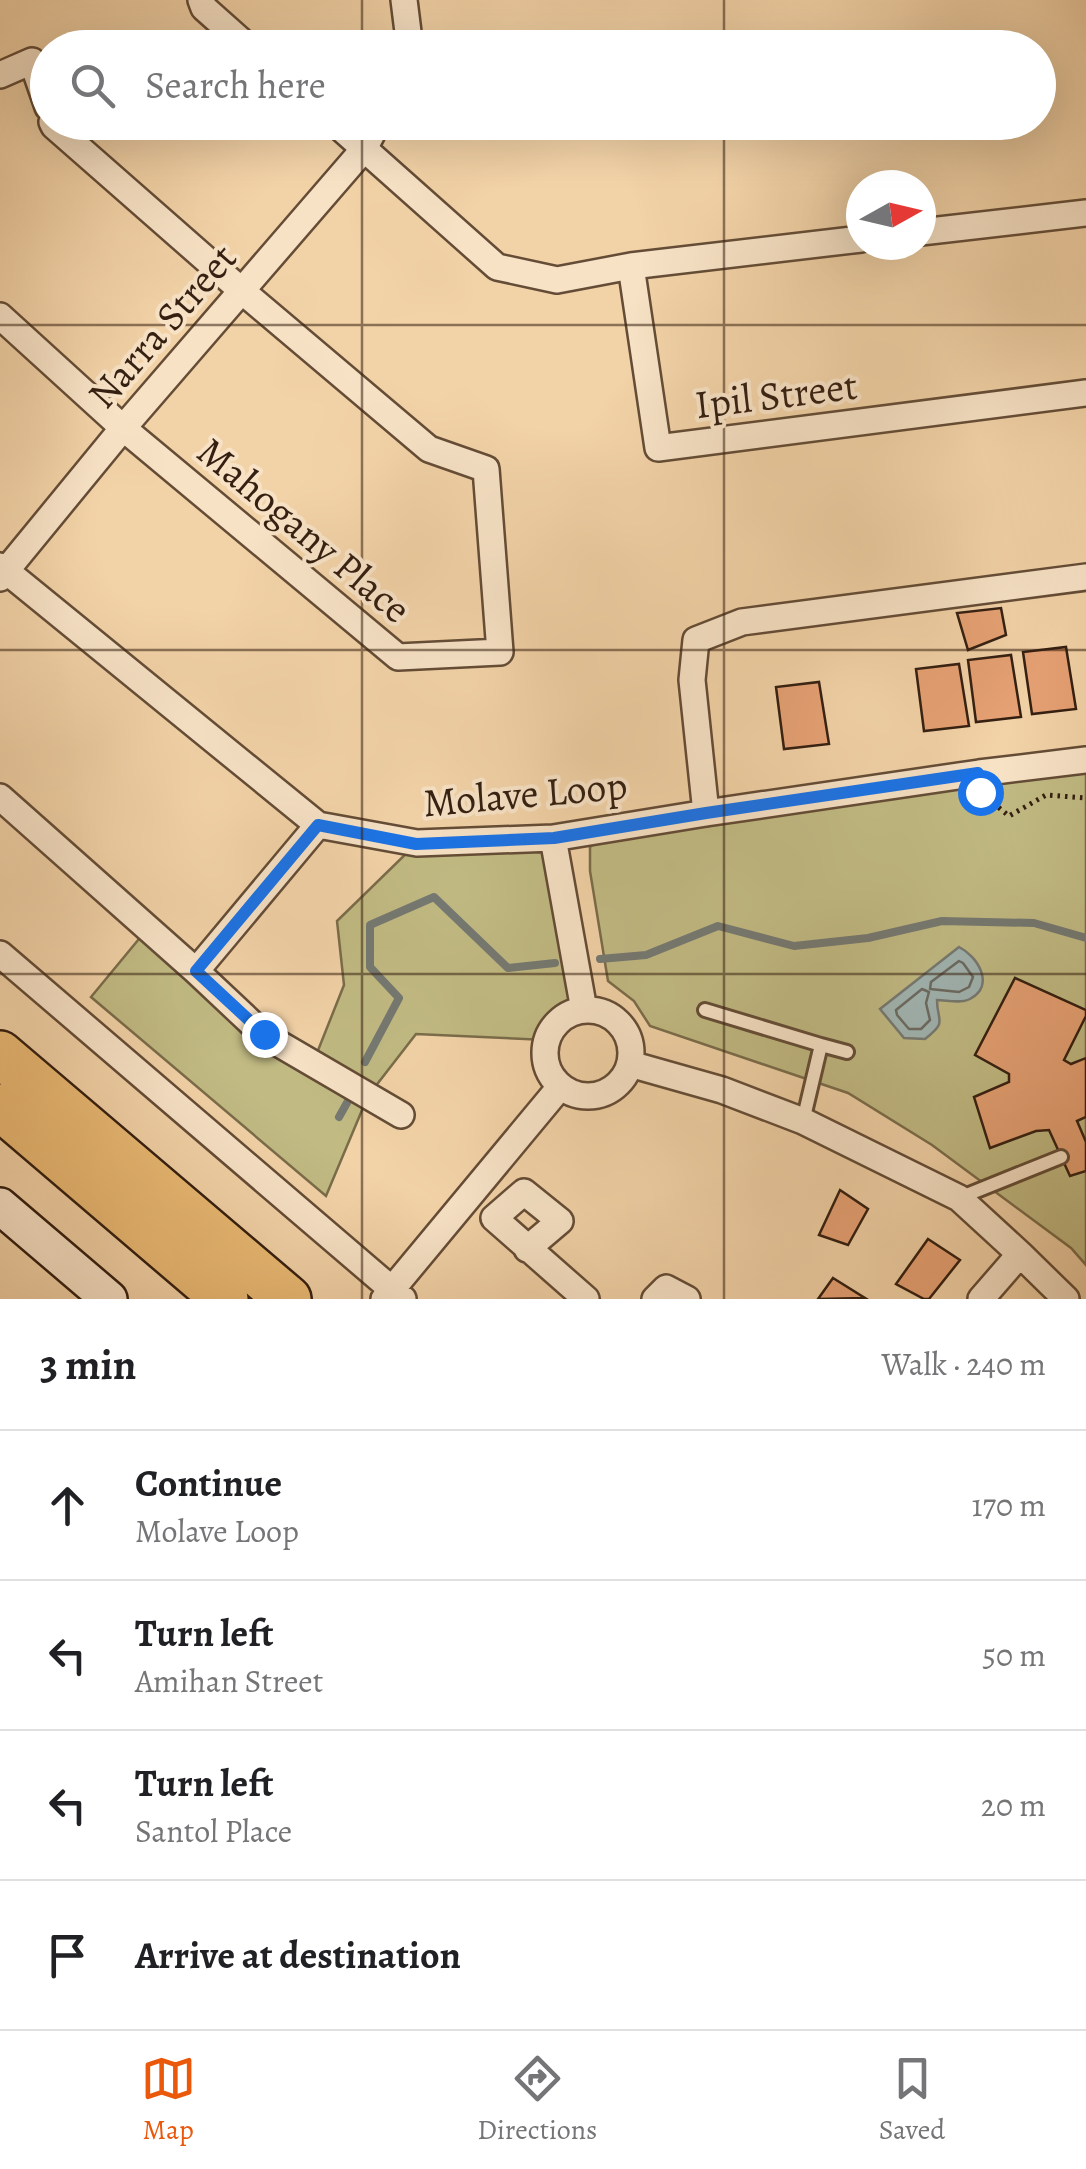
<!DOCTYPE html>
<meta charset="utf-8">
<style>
:root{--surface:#fff;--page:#f2f2f2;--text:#202124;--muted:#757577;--line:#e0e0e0;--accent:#ea580c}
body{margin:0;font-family:Alegreya,serif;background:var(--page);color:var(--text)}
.compass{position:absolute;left:846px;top:170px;width:90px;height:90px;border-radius:50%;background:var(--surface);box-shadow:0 10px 40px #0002;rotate:82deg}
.stop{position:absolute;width:30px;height:30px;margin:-22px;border:8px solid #1a73e8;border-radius:50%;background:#fff}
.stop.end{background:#1a73e8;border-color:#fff;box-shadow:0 2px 10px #0008}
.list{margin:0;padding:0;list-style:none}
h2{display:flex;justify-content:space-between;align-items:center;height:130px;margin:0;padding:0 40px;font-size:42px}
h2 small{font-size:32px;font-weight:400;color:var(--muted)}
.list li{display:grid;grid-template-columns:65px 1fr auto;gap:30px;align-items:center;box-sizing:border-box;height:150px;padding:0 40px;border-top:2px solid var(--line)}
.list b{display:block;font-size:38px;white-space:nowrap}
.list p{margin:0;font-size:32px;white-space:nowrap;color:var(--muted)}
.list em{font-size:32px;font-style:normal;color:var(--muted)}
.icon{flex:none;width:55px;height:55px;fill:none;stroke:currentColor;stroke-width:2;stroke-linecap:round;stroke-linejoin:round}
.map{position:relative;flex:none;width:1086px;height:1299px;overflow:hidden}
.search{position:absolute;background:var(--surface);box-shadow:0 10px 40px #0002;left:30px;right:30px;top:30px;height:110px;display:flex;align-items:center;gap:25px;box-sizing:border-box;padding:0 35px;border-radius:55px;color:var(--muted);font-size:38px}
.sheet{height:730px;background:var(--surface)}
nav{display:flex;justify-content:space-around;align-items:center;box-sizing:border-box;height:140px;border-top:2px solid var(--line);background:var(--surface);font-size:28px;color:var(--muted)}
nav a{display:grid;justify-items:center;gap:5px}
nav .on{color:var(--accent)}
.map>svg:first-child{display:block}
.green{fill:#c1ba83;stroke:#7a6c4a;stroke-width:2.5}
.water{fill:#a0b5b3;stroke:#757972;stroke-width:2.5}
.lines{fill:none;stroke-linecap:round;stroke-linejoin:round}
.shore{stroke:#6a6a62;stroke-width:2.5}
.stream{stroke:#757972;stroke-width:8}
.building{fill:#e6a174;stroke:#341f11;stroke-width:2.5}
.service-casing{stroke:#644c36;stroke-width:18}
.minor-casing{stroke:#644c36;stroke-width:30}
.secondary-casing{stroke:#341f11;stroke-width:40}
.motorway-casing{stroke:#341f11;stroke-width:50}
.path{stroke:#341f11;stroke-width:5;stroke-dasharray:2.5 5;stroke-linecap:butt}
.service{stroke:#f7e2c6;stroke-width:12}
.minor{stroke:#f7e2c6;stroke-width:25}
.secondary{stroke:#f7e2c6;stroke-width:35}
.motorway{stroke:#e9b974;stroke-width:45}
.route{stroke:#1a73e8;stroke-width:12}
.grid{fill:none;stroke:#341f11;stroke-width:2.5;stroke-opacity:0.55}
.labels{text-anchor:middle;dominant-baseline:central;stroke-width:8;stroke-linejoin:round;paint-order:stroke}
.street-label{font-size:40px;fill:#341f11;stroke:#f7e2c6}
</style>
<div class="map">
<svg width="1086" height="1299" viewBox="0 0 1086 1299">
<rect width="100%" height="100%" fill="#f2d2a7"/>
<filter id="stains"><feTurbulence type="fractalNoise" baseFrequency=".002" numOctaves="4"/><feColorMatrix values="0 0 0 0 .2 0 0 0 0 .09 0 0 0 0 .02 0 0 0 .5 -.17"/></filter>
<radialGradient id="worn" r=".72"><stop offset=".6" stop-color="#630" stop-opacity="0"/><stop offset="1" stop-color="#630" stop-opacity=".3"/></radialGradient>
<!-- green -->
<path class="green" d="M1086,768v497l-15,-17 -139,-103 -84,-52 -198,-67 -16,-25 -26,-20 -18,-110v-24l17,-13z
M553,838l23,173 -15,8 -15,21 -130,-6 -48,62 -42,100 -235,-199 57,-69 165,135 31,-78 -7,-64 80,-78z"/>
<!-- water -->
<path class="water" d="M959,947c18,9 37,38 11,52 -10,5 -23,1 -33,1 0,22 11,21 -12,39l-21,-1 -24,-29z"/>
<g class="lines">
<!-- shore -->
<path class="shore" d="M959,961l4,2 10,14 -4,10 -10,5 -29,-3 1,-7z
M922,989l7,3 -3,11 4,17 -9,9h-12l-12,-14 -1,-5z"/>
<!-- stream -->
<path class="stream" d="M600,959l46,-4 72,-29 76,20 74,-8 74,-17 92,2 52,15
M365,1062l34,-64 -29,-31v-42l64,-28 74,71 47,-5
M339,1117l9,-16"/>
</g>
<!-- building -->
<path class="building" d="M1001,608l5,27 -38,15 -11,-37z
M1066,647l10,62 -44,5 -9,-62z
M1011,655l10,62 -45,5 -8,-62z
M959,664l10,62 -45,5 -8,-62z
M819,682l10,62 -45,5 -8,-62z
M1015,978l71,32v6l-22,44 7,4 15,-6v59l-9,4 9,21v29l-16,5 -21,-46 -13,1 -46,17 -16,-51 35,-15v-8l-34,-19z
M840,1190l28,19 -20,36 -29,-10z
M928,1239l32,21 -31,39h-5l-28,-15z
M833,1278l32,20 -47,1z"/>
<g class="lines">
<!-- service casing -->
<g class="service-casing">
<path id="service" d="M705,1010l116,35
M803,1121l18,-76 26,7
M959,1198l102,-41"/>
</g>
<!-- minor casing -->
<g class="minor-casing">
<path id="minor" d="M201,0l3,8 45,40
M404,0l6,48
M0,75l32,-14 16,46
M334,122l163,145 60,13 74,-14 230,-27
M921,232l165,-19
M631,266l27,182 428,-55
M0,316l123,112 275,229 102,-5 -14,-183 -57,-20 -187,-158 -188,-165 -2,-4
M0,566l318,259 99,18 136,-5 153,-25 273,-40 107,-13
M0,578l123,-150 241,-279 14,-27
M0,797l196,174 68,64 137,80
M706,813l-14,-133 4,-40 46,-18 344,-45
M553,838l31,172
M0,954l403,345
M196,971l122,-146
M545 1053a43 43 0 1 1 86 0a43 43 0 1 1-86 0Z
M630,1064l92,26 81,31 156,77 61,56 46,45
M527,1249l33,-28 -36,-29 -30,26 92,81
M384,1299l176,-212
M655,1299l11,-11 21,11
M981,1299l39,-45"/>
</g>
<!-- secondary casing -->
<g class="secondary-casing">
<path id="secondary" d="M0,1206l109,93"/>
</g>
<!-- motorway casing -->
<g class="motorway-casing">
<path id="motorway" d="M0,1054l288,245
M0,1107l225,192"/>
</g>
<!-- path -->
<path class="path" d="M987,798l22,18 37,-21 40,3"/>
<!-- service -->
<use href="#service" class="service"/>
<!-- minor -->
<use href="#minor" class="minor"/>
<!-- secondary -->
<use href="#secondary" class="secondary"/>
<!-- motorway -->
<use href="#motorway" class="motorway"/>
</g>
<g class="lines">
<!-- route -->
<path class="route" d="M264,1034l-68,-63 122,-146 98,19 138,-6 152,-25 272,-40 2,19"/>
</g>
<!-- grid -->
<path class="grid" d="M362,0v48M724,0v48M362,122v1177M724,122v1177M0,325h1086M0,650h1086M0,974h1086"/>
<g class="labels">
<!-- street labels -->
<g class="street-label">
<text transform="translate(162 326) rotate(-49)">Narra Street</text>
<text transform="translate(776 395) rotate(-7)">Ipil Street</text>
<text transform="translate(304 530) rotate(40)">Mahogany Place</text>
<text transform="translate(525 794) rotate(-5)">Molave Loop</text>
</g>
</g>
<rect width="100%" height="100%" filter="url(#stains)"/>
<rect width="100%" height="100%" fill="url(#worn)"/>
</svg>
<svg class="compass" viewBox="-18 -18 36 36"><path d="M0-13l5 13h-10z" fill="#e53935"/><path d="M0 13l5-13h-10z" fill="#757577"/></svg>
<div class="stop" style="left:980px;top:792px"></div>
<div class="stop end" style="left:264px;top:1034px"></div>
<div class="search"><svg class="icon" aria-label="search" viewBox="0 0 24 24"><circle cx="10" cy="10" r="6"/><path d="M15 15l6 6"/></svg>Search here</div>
</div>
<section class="sheet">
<h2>3 min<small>Walk · 240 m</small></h2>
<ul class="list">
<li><svg class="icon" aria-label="ahead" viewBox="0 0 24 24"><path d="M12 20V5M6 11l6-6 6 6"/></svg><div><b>Continue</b><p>Molave Loop</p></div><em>170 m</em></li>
<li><svg class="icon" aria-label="left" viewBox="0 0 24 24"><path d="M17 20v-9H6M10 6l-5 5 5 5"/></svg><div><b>Turn left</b><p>Amihan Street</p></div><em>50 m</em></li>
<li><svg class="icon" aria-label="left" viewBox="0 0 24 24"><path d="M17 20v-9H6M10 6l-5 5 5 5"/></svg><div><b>Turn left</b><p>Santol Place</p></div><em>20 m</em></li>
<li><svg class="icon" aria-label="arrive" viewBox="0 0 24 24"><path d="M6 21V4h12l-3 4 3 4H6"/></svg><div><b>Arrive at destination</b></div></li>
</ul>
</section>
<nav>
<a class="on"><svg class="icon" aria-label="map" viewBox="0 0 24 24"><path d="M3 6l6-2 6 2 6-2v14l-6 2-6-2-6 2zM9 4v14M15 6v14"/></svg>Map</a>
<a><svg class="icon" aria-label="directions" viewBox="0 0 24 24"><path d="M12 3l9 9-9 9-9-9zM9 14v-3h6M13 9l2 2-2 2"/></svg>Directions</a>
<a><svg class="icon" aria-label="saved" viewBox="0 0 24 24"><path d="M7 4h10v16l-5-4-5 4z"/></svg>Saved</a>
</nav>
